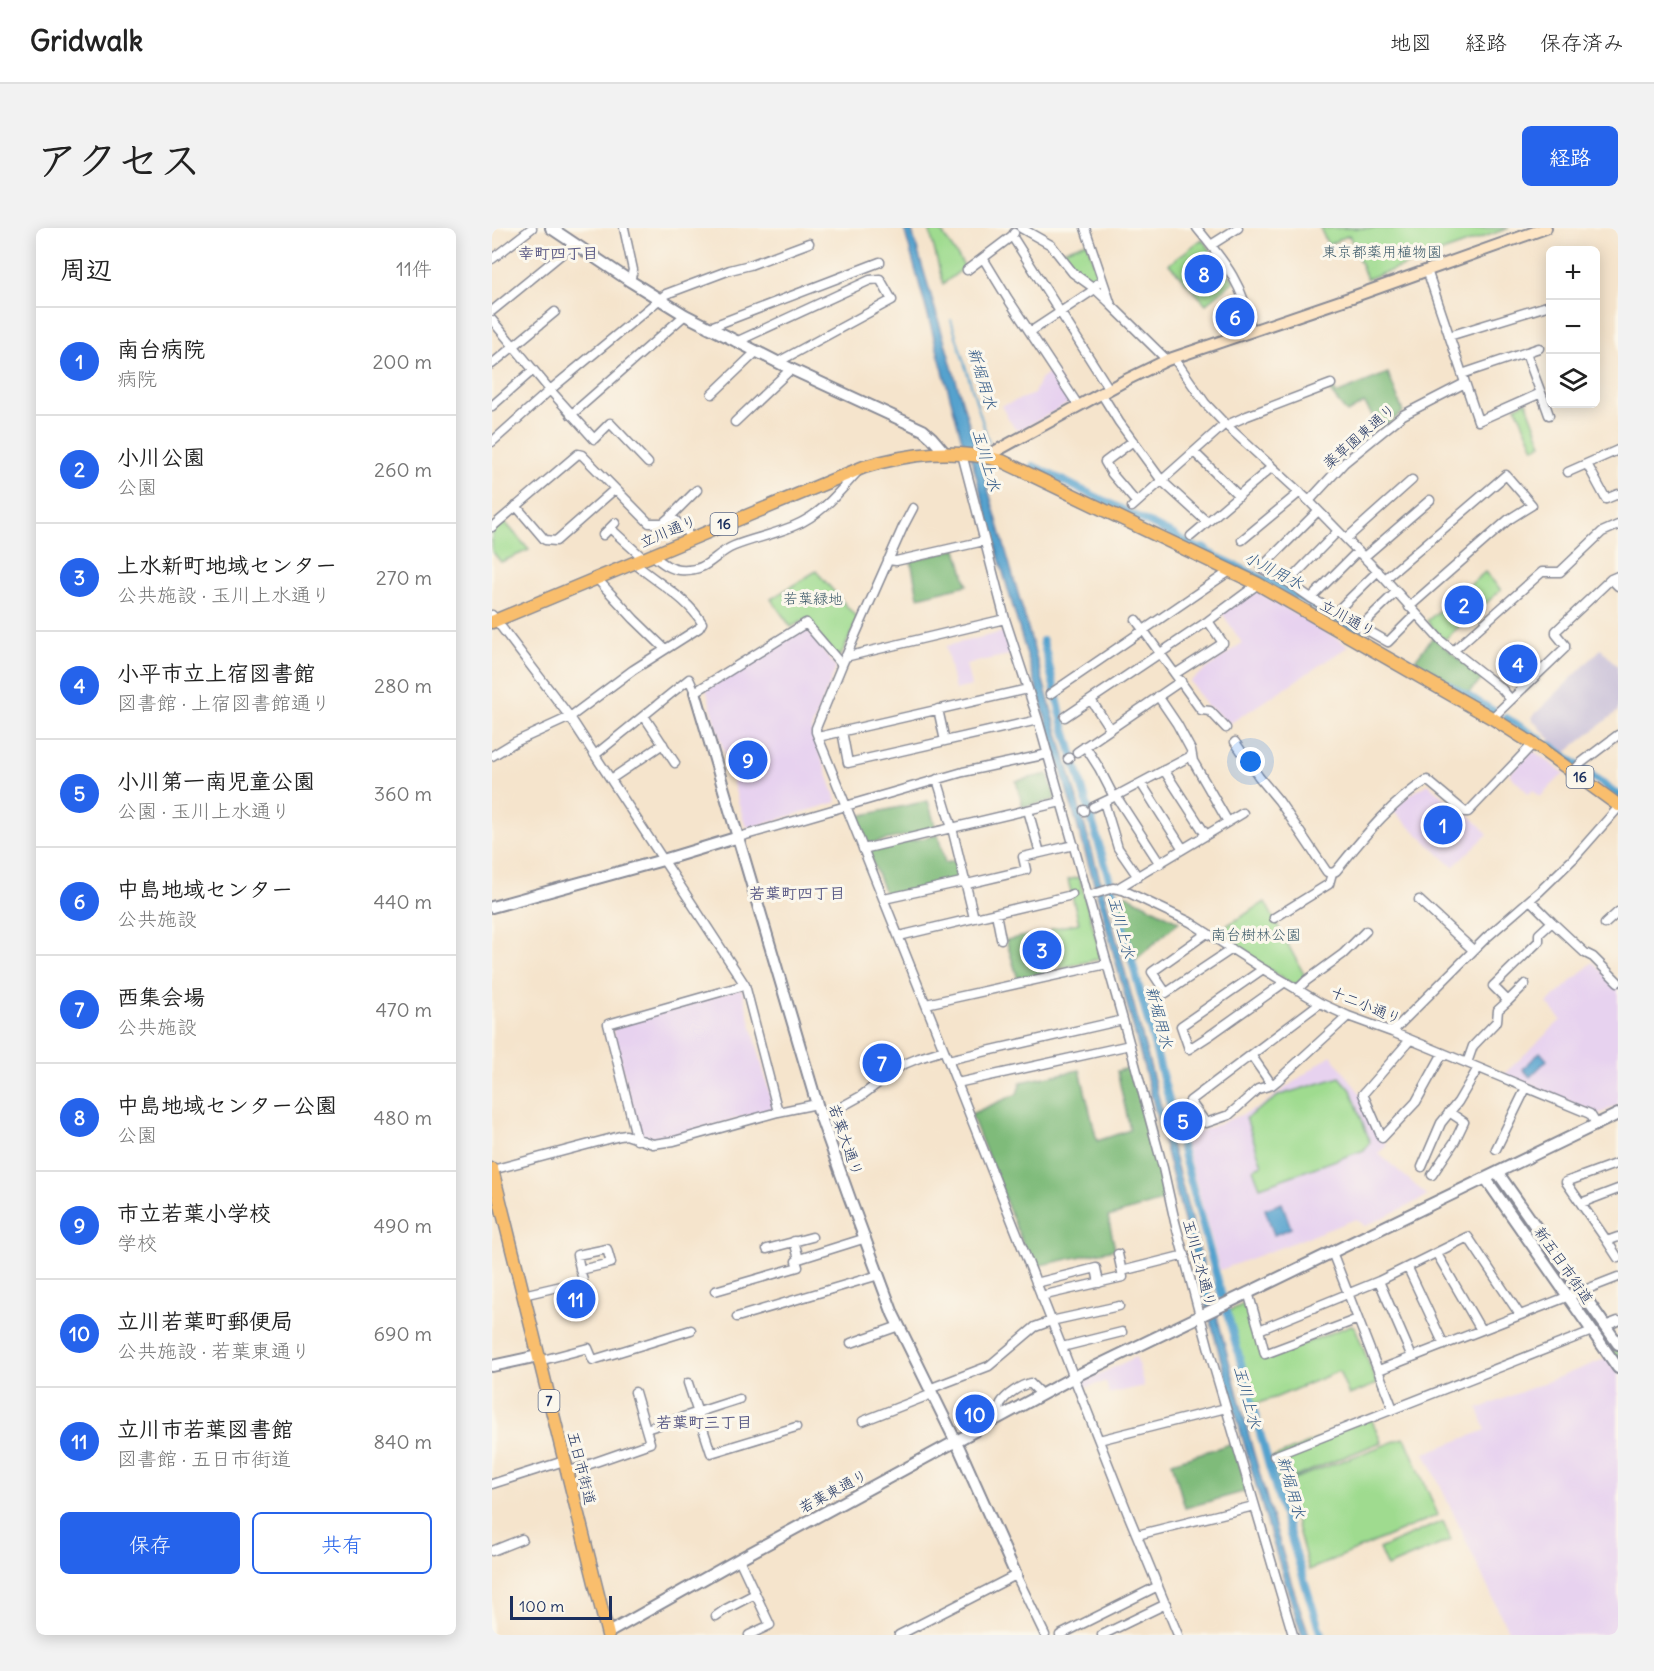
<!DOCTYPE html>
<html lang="ja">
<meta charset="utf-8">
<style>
:root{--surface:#fff;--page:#f2f2f2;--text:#222;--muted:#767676;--line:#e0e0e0;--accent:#2563eb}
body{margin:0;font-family:Delius,"Klee One",sans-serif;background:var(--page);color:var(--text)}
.controls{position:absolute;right:18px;top:18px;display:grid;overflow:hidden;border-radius:9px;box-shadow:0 3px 15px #0003}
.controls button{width:54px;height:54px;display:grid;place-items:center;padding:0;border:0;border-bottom:2px solid var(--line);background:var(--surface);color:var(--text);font:30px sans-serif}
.scale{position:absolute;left:18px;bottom:15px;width:102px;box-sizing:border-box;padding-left:6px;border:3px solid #1b2f5e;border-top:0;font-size:16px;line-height:21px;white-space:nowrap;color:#1b2f5e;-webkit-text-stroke:4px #fbf7ec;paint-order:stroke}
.you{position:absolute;left:759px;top:534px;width:21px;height:21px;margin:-15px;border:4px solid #fff;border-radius:50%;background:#1a73e8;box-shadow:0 0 0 9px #1a73e833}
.badge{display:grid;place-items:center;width:39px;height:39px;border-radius:50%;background:var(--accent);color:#fff;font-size:20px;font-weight:700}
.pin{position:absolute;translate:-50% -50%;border:3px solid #fff;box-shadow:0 2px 6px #0006}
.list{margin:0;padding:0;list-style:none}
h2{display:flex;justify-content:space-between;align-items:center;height:78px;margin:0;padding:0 24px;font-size:26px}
h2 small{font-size:20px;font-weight:400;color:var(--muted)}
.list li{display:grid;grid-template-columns:39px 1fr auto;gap:18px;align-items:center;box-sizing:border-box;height:108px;padding:0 24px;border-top:2px solid var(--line)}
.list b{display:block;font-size:22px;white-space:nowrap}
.list p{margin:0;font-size:20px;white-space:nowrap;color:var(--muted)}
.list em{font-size:20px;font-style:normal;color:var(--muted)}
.actions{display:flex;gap:12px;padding:18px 24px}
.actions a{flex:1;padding:14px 0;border:2px solid var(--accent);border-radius:9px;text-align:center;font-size:21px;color:var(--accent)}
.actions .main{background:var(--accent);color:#fff}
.icon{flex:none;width:33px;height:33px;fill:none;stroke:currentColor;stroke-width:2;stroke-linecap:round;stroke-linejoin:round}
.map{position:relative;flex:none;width:1126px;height:1407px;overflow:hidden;border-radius:9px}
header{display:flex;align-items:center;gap:36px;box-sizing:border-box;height:84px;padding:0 30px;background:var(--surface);border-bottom:2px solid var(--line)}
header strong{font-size:28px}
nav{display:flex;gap:33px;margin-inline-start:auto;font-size:21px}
.intro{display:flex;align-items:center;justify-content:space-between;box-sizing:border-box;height:144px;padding:0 36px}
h1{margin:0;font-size:42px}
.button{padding:15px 27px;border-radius:9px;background:var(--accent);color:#fff;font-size:21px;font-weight:700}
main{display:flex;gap:36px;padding:0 36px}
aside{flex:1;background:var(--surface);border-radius:9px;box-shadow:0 3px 15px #0003}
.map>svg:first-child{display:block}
.built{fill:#e7d2ef}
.industrial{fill:#c8bfd8}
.green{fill:#9fdb8f;stroke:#5d8576;stroke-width:1.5}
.forest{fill:#7fbb7a;stroke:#4d756c;stroke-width:1.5}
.water{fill:#55a2ce;stroke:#386896;stroke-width:1.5}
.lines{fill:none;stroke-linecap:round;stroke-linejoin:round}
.stream{stroke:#55a2ce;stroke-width:2}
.canal{stroke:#55a2ce;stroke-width:8}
.minor-casing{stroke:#888a95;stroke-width:11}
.tertiary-casing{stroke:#888a95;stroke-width:14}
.secondary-casing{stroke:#888a95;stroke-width:14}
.primary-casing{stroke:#888a95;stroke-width:15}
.minor{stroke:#fff;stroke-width:8}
.tertiary{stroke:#fff;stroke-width:10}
.secondary{stroke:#fde5c5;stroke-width:10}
.primary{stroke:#f9be6d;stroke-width:12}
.labels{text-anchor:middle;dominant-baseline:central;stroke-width:6;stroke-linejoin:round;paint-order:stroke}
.shield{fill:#fbf7ec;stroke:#5e6b89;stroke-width:1.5}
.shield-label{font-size:14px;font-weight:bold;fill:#1b2f5e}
.park-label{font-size:15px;fill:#3c5a6a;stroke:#fbf7ec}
.street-label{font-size:15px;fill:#1b2f5e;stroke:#fbf7ec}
.neighbourhood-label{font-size:16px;font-weight:bold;fill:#595985;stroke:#fbf7ec}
.water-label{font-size:16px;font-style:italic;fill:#2f5785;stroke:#fbf7ec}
</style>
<header>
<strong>Gridwalk</strong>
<nav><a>地図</a><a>経路</a><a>保存済み</a></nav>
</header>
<div class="intro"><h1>アクセス</h1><a class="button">経路</a></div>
<main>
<aside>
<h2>周辺<small>11件</small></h2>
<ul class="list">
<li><span class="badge">1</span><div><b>南台病院</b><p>病院</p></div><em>200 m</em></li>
<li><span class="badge">2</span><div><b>小川公園</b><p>公園</p></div><em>260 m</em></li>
<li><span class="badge">3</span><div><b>上水新町地域センター</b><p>公共施設 · 玉川上水通り</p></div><em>270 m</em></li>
<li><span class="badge">4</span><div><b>小平市立上宿図書館</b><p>図書館 · 上宿図書館通り</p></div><em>280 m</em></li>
<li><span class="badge">5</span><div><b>小川第一南児童公園</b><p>公園 · 玉川上水通り</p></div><em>360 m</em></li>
<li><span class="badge">6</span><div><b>中島地域センター</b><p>公共施設</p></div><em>440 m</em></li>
<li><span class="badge">7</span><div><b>西集会場</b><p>公共施設</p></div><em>470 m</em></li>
<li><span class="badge">8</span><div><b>中島地域センター公園</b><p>公園</p></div><em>480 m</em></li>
<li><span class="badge">9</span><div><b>市立若葉小学校</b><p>学校</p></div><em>490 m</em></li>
<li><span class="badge">10</span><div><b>立川若葉町郵便局</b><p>公共施設 · 若葉東通り</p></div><em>690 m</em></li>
<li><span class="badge">11</span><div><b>立川市若葉図書館</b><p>図書館 · 五日市街道</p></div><em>840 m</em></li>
</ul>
<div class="actions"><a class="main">保存</a><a>共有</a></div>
</aside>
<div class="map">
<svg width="1126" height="1407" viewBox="0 0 1126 1407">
<rect width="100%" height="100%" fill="#fbf7ec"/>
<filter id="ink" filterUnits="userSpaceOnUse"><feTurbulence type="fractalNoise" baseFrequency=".0167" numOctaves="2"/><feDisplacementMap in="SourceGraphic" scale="12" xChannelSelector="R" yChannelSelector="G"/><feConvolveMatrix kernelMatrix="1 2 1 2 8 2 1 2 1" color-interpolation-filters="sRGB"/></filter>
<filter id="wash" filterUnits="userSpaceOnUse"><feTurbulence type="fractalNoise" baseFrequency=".008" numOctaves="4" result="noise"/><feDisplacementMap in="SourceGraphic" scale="24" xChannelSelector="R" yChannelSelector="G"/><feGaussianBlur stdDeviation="1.35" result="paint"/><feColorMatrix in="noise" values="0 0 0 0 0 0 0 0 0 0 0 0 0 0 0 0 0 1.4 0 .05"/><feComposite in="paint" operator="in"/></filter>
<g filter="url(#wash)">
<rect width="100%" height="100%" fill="#f5e4cc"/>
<!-- built -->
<path class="built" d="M562,142l18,30 -1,2 -51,28 -5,-1 -14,-23 33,-12 6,-15z
M763,362l94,56 -120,78 -18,-16 -5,-2 -16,-25 52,-38 -20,-30z
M313,398l31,42 -25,61 26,73 -87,26 -5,-3 -39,-136z
M515,403l7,23 -48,10 5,22 -16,4 -9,-44z
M1039,524h4l29,21 -24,24 -7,-7 -4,4 -20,-20z
M936,556l36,31h5l19,19 -35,33 -60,-56 15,-15z
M1101,734l25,25v118l-19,9 -95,-40 57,-54 -14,-17z
M247,761l3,1 31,116 -2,4 -116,30 -15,-3 -28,-110z
M839,827l28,37 22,49 3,-1 3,6 -9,7 50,43 -63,30 -9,-7 -136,51 -36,-132 74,-30z
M1125,1126l1,2v279h-108l-85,-182 61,-23 -8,-21z
M644,1129l8,29 -35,8 -3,-12 -24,6 -2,-4 2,-2z"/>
<!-- industrial -->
<path class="industrial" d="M1109,421l17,18v44l-53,42 -8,-6 -26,-29z"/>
<!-- green -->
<path class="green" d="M437,0h10l26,39 -22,17z
M828,0h189l-142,51 -18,-44 -21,10z
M710,11l32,42 -28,23 -37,-40z
M595,14l12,36 -5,6 -11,-5 -24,-27z
M1034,173l16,43 -8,4 -18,-41z
M12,293l25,29 -28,12 -9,-11v-20z
M324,343l42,48 -17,36 -7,2 -28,-38 -15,8 -20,-28z
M993,344l16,18 -57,50 -17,-19z
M587,649l22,78 -2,4 -39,9 -10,-34 1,-1v-4l28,-6 -11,-43z
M773,674l41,76 -11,8 -82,-52z
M848,849l11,13 19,52 -6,8 -104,37 -7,-18 9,-4 -16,-47 34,-23z
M687,881l16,23 -11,4 -8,-25z
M1016,964l59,84 -6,4 -59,-83z
M1092,1072l34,49v14l-40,-58z
M754,1075l4,1 15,55 86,-34 4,2 22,57 -28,11 -10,-24 -62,26 -22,7 -26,-93z
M879,1190l10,24 -101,41 -8,-25z
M911,1210l3,2 32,75 -129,55 -22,-81 4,-9z
M951,1293l8,19 -64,27 -8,-18z"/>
<!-- forest -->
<path class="forest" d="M896,145l15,39 -22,17 -17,-26 -17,10 -21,-26 7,-2 3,9z
M465,321l10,36 -49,12 -7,-36z
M941,409l49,42 -14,14 -53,-33z
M556,546l7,24 -1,2 -31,7 -7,-26z
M436,573l8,28 -69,15 -3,-1 -10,-26z
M446,607l7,28 13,-3 3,15 -2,4 -71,16 -3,-2 -16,-40 1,-3z
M623,666l12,1 52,27 -45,39z
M538,707l7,23h3l2,7 6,-2 2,9 -32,7 -12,-39z
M640,839l33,133 -57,17 7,32 -83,18 -61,-153 46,-20 4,-12 59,-12 17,71 33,-11 -13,-59z
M742,1215l13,48 -62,17 -13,-46z"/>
<!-- water -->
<path class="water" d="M412,0h7l71,240 123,429 148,554 39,134 17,50h-7c-79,-243 -135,-492 -204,-738 -42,-148 -89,-295 -128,-445l-5,-1z
M1048,824l7,8 -17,17 -7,-8z
M790,975l9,25 -17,7 -9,-26z"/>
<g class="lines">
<!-- stream -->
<path class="stream" d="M459,92l38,123"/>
<!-- canal -->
<path class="canal" d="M541,238l143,70 -1,1 25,12 3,-1 3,1 1,3 50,24 45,23 193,113
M551,413l20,82 56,189 65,245 38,139
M1014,490l34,21
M1058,517l68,50
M735,1084l42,154 52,169"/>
</g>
</g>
<g filter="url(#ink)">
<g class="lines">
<!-- minor casing -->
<g class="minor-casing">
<path id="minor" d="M132,0l9,42 -3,11
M529,0l30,17 22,28 21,15 15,14
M593,0l26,77 56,55
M705,0c27,33 48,58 54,102
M520,8l97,153
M719,17l27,-17
M491,30l25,41 70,106
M0,31l40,-31
M475,42l45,-34 2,-3
M935,42l51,151 63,-28
M0,83l82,-67
M0,92l58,70 44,49 16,-16 38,40
M216,100l172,-66
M538,104l62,-41 5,-7
M957,108l101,-31
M244,114l134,-62 10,-1 12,21 -114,62
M1034,124c7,22 16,42 23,63
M682,130l31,45 20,21 84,77 76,78 57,63 60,47 9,11
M0,136l63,-52
M970,146l77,-26
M609,165l18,29 43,59 45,41
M220,166l45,-43
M0,178l41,-36
M79,187l114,-100
M243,194l56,-53
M735,197l20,-9 84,-32
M641,213l-28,21 7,12 24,28
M0,214l58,-52 116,-96 64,-24 20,-5 59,-22
M702,224l45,44
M470,226l43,165 33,101 85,300 40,148 12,54 36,135 82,278
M1095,236l19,35 12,-5
M1076,244l50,-22
M817,273l35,-38 59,-48 62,-32
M24,278l29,34 11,1 59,-52
M640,279l93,-83
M826,283l-57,57 27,14 23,16 77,44 28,-28
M179,288l26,-26
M0,299l86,-73 4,1 67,68h14l8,-7 16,16 3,7
M118,300l33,30
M111,307l12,-12
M699,308l81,-69
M854,311l66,-59
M750,312l58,-48
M160,327c8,6 17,14 28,15 29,2 32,-15 54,-24 22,-9 49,-13 70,-25 22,-12 38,-32 54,-50
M872,329l66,-57
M396,332l8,1 88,-20
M105,349l2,4 35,38 31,30
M893,351l121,-104 26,30 -24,15 -99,87
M1119,351l7,7
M796,354l50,-51
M819,370l47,-47
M844,384l42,-41
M0,387l78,102 175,268 -137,39 29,116
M644,392l65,90 9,1 16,17
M869,398l35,-34
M961,423l89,-79h18l42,-40 16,-7
M353,429l160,-38
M350,437l61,-138 10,-19
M683,446l48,-31 -15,-22
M558,466l180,-123
M666,468l19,28 14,26 2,11 35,61
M599,472l19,29
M446,481l7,32
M152,488l31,47
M573,489l143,-96 50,-37
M1000,490l73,-70v-3l-9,-11v-3l55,-52 7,-3
M350,503l6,32 190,-43
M326,509l210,-48
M743,514l24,35 20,24 48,71 5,1 4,-2c27,-33 54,-68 91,-91l38,32h3l65,-68
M593,518l14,22 15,29
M585,524l104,-71
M103,527l94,-76 6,13 111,-69 36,42 -26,63v4l30,74 -107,31
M0,528l23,-14 55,-25 63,-47 66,-42 3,-5c-14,-25 -48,-42 -69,-61
M576,531l1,-1
M672,542l42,65
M1081,544l8,-9 37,-28
M119,551l52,-35
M445,551l15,49 22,90
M649,555l42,66
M624,568l44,68
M612,574l14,46 20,29
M601,579l21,-10 77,-41
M536,582l12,43
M592,583v-1
M371,621l198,-47
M475,656l59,-14 -3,-13 51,-12
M626,660l125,-75
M596,668l25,-8 10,2 67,32 73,47 57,34 28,13 44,16 198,82 7,11
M392,671l82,-18
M927,672l54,50
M1038,672l22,22 33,31 8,4 25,25
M504,685l5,26
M782,690l55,-34 3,-11
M1113,696l13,-12
M715,705l-55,39 14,21 66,-44
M407,708l169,-40 4,-2
M771,741l-82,57 8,23 20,-13 76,-54
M253,757l33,127
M805,762l9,-9 37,-27 23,-23
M1016,773l17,-17
M828,775l-130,98 16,22 23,-8 29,-26 14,-4 5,-4 71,-65
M434,776l181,-40
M900,804l94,-94 54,-47 33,-32 45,-51
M918,812l-47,54 19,44 34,-36 27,-49
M452,822l-98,-244 117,-34 85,-18
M759,827l21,30
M456,832l175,-40
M975,835l6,-17 24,-25 1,-11 10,-9 -15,-15 46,-45v-7l13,-12
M465,855l173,-38
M329,890l40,-22 41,-31 17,-7 25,-8 184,464 50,121
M1004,921l30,-61
M1126,935l-52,19 41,59 11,-4
M930,939l19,-44 17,-21 20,-34
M0,942l128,-34 6,-1 27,9 21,-3 104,-29 39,-8
M940,947l23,-34 9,-19 -15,-10
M1089,975l37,-14
M302,1013l5,18
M1115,1013l11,17
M275,1021l45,-12
M840,1024l61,157
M945,1026l44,76
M916,1040l36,77
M630,1043l63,-16
M887,1053l33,76
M544,1055l60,-15 3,15
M223,1063l83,-24 -2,-6 3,-2 67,-21
M756,1064l11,38
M31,1067l60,-14 -6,-26 30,-6 4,14 -31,7
M549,1068l82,-19 -5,-23
M245,1089l142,-42
M866,1091l-93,35 -6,-24 120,-49 89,-44 52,78
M1113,1098l13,-5
M359,1115l48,-17
M570,1119l60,-15
M47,1133l49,-13 5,12 98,-30
M887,1142l239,-93
M196,1155l23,70 85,-26
M437,1161l60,-23 46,-39 16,-6 68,-15
M507,1190c0,-5 0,-11 2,-15 5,-8 20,-18 29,-20l11,11
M371,1193l69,-27
M154,1201l93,-30
M607,1212l127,-32
M782,1228l318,-125
M75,1244l83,-29 -15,-51
M0,1256l72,-23
M645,1307l117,-29
M0,1323l30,-12
M247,1331l31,66 -21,10
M224,1388l10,-7 29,-15
M407,1407l117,-60 29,60
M568,1407l98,-49
M610,1407l64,-31"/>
</g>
<!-- tertiary casing -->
<g class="tertiary-casing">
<path id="tertiary" d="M59,0l79,53 55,34 106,54 132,61 9,8 12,14
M203,464l126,426 29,81 43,115 67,136 56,125
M0,679l171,-47 76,-23
M1006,945l120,171
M994,951l132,189
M0,1138l46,-10
M116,1405l131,-74 335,-182 544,-263"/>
</g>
<!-- secondary casing -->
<g class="secondary-casing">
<path id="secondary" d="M493,229l141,-77 41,-20 188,-64 191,-68"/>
</g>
<!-- primary casing -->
<g class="primary-casing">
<path id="primary" d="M0,394l372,-155c46,-14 91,-19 138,-6l256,123 234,134 49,31 77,56
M0,941l116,466"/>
</g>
<!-- minor -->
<use href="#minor" class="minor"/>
<!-- tertiary -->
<use href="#tertiary" class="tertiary"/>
<!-- secondary -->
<use href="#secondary" class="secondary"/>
<!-- primary -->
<use href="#primary" class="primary"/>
</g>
</g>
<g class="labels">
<!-- shield labels -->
<g class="shield">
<rect x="218.5" y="285" width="27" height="22" rx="4.5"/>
<rect x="1074.5" y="538" width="27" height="22" rx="4.5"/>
<rect x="46.5" y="1162" width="21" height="22" rx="4.5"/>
</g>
<g class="shield-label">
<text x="232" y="296">16</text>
<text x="1088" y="549">16</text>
<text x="57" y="1173">7</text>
</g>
<!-- park labels -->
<g class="park-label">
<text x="890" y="23">東京都薬用植物園</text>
<text x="321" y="370">若葉緑地</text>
<text x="764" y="706">南台樹林公園</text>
</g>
<!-- street labels -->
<g class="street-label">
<text transform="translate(867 208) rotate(-41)">薬草園東通り</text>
<text transform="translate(176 303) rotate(-23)">立川通り</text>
<text transform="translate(856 390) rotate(29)">立川通り</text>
<text transform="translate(874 777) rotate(22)">十二小通り</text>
<text transform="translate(354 912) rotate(71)">若葉大通り</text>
<text transform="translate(708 1035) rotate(75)">玉川上水通り</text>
<text transform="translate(1072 1037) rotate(55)">新五日市街道</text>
<text transform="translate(90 1240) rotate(76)">五日市街道</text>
<text transform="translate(341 1263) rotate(-28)">若葉東通り</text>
</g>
<!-- neighbourhood labels -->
<g class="neighbourhood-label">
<text x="66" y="25">幸町四丁目</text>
<text x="305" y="665">若葉町四丁目</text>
<text x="212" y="1194">若葉町三丁目</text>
</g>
<!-- water labels -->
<g class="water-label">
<text transform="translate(491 150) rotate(73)">新堀用水</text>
<text transform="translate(495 232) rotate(74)">玉川上水</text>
<text transform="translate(782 342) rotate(27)">小川用水</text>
<text transform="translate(630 699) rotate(75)">玉川上水</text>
<text transform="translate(668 789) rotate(75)">新堀用水</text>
<text transform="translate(756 1169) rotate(75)">玉川上水</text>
<text transform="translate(800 1259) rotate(74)">新堀用水</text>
</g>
</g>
</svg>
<div class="controls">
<button>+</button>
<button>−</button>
<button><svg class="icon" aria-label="layers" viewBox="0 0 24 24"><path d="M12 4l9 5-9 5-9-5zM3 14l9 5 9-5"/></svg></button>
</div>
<div class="scale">100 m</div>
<div class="you"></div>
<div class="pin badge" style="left:951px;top:597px">1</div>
<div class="pin badge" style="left:972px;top:377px">2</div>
<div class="pin badge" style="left:550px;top:722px">3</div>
<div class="pin badge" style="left:1026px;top:436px">4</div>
<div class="pin badge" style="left:691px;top:893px">5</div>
<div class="pin badge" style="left:743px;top:89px">6</div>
<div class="pin badge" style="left:390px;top:835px">7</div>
<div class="pin badge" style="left:712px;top:46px">8</div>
<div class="pin badge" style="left:256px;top:532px">9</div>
<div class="pin badge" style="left:483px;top:1186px">10</div>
<div class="pin badge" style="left:84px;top:1071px">11</div>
</div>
</main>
